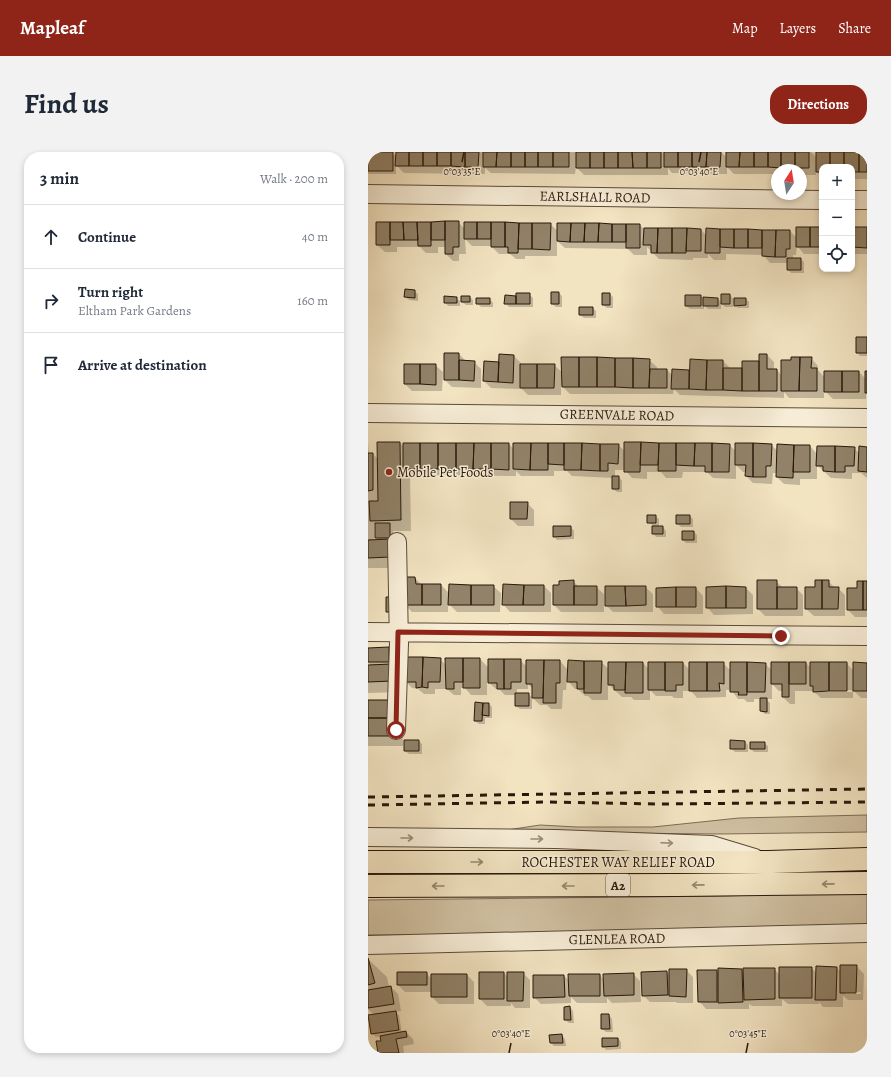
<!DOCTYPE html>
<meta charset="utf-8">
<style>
:root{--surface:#fff;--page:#f2f2f3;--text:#1f2937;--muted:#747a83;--line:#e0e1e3;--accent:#8f2418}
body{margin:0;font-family:Alegreya,serif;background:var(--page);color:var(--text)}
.controls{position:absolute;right:12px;top:12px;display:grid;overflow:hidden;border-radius:8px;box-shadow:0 2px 6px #0003}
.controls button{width:36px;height:36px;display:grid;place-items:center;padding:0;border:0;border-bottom:1px solid var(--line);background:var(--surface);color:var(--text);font:20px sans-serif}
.compass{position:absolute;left:403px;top:12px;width:36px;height:36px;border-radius:50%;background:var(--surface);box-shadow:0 2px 6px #0003;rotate:12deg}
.stop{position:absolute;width:12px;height:12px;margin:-9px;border:3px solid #8f2418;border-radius:50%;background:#fff}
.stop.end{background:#8f2418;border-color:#fff;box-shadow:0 1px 4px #0008}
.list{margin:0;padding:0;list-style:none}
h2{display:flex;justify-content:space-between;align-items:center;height:52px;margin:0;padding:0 16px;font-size:17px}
h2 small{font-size:13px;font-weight:400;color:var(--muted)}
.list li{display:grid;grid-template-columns:26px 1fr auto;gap:12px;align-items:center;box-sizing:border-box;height:64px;padding:0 16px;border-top:1px solid var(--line)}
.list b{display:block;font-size:15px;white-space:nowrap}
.list p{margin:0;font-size:13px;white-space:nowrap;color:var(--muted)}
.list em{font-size:13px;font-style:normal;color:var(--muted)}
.icon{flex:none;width:22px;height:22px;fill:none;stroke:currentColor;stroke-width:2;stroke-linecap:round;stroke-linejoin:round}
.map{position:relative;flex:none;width:499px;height:901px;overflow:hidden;border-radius:16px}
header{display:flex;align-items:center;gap:24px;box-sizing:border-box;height:56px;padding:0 20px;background:var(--accent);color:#fff}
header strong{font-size:19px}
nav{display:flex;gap:22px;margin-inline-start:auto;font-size:14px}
.intro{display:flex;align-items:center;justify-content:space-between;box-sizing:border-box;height:96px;padding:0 24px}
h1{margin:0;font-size:28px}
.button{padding:10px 18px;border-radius:16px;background:var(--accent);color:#fff;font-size:14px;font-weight:700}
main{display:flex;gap:24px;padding:0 24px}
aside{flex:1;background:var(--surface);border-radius:16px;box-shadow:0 2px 6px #0003}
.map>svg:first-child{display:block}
.green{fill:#d0c0a2;stroke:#7c6c56}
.shadow{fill:#0003;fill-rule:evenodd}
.building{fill:#918269;stroke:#28180a}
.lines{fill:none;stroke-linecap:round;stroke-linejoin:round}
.minor-casing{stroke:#5a4b38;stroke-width:20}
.highway-casing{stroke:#28180a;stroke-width:24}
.minor{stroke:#f7edd7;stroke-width:18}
.highway{stroke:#f2e3c1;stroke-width:22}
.rail{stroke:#28180a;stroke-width:3;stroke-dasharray:7 7;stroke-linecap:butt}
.oneway{stroke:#9a8d7b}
.oneway2{stroke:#97886f}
.route{stroke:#8f2418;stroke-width:5}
.ticks{fill:none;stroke:#28180a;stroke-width:1.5}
.poi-dot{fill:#8f2418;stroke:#f7edd7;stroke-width:1.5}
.labels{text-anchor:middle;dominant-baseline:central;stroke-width:3;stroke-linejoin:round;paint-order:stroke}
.shield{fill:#f7edd7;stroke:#665848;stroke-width:1}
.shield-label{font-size:13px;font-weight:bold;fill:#28180a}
.street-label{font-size:14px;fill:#28180a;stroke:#f7edd7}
.poi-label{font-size:14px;fill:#28180a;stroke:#f7edd7;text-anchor:start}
.ticks-label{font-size:10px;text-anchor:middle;fill:#28180a;stroke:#f7edd7;stroke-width:3;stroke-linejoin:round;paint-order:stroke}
</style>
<header>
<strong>Mapleaf</strong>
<nav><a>Map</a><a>Layers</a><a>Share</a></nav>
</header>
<div class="intro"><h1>Find us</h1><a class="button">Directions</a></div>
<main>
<aside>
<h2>3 min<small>Walk · 200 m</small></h2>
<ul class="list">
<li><svg class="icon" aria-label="ahead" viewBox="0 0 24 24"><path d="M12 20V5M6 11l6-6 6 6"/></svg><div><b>Continue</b></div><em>40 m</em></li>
<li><svg class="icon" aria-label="right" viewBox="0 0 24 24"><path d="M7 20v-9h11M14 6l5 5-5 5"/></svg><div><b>Turn right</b><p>Eltham Park Gardens</p></div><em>160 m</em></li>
<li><svg class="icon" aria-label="arrive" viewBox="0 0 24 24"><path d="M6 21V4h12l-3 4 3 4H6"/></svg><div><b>Arrive at destination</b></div></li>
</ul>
</aside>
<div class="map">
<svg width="499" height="901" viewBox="0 0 499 901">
<rect width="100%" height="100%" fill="#f2e3c1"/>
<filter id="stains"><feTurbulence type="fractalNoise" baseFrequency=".005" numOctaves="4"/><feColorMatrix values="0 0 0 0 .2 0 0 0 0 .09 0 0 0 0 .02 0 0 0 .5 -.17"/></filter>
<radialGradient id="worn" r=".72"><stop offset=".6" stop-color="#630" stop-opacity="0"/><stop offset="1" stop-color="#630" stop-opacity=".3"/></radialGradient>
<!-- green -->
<path class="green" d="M499,663v17l-146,2 -214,-2v-2l33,-5 37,2h76l86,-9z
M499,739v33l-379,10 -120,1v-35l358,-4z"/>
<!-- shadow -->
<path class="shadow" d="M29,0h324l6,6v-6h84l6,6v-6h50v27h-15v-12h-30v10l-6,-6v4h-15v-5h-24v4h-43l-7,-7v7l-55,-1 -4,-5v7h-84l-8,-8 -1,7 -84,-1 -6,-5v6l-81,-1 -8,-8v9h-27l-1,-1v-20h24l5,4z
M90,70l7,7 85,-5 8,7 82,-6 3,3 58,2 6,6 83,-5 7,7 25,-10v26h-18l-7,-8 -1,9h-3v4h7l4,3v11h-13l-3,-3v-7h-18l-7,-8 -37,-1v6h-12l-6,-6v4h-15v2l-34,-1 -12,-12v8h-13l-6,-6 -63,-1 -8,-7v15h-32v3h-9l-6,-5h-11l-8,-8h-19l-7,-7 1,15h-7v7h-6l-7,-7v-7h-8v6h-12l-6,-6h-23v5h-12l-8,-7v-22z
M484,76h15v26h-15z
M46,139l4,3v7l-9,-1 -4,-3z
M191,141l3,3v11h-6l-4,-3z
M161,142l4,4v9h-24l-4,-4 12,-6z
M242,142l3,3v11h-6l-4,-3z
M362,143l5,6v-2h11l3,3v6h-11l-5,-5v4h-8l-4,-4v6h-13l-4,-4v4h-14l-4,-3 15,-10 3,4 14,-1 4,4z
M102,145l3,3v5h-7l-4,-3z
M88,146l4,3v5h-12l-3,-4z
M122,147l3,4v4h-12l-4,-4z
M212,156h13l3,3v7h-12l-4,-3z
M499,186v18h-7l-3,-4z
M91,202l7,7 8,1 7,7v19l-29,-1 -7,-7z
M399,203l7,7v8h3l5,6 29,-18 7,8v4l7,8 34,-6 7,7 1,-7 -1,27h-33l-9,-9v8h-35l-5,-6v6l-104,-3 -6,-6 -1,5h-103l-9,-9v10h-33l-8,-8v2l-29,-1 -7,-7 16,-18 14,-7 7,7v2h33l9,8 86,-13 8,7v3h10l6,6v-6l17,1 33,-10 7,7 13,1 17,-7z
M67,213l8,7 -1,19h-30l-7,-7z
M32,291l4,4 105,-3 5,5 104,-4 7,6v-8l104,2 7,6 35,-6 7,6 32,-5 7,8 37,-6 5,5 8,-5v30l-6,-5h-9v6l-21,-1 -14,-13v14h-17v6l-16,-1 -7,-7v-4h-4l-1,11 -19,-1 -7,-7v-4h-3l-7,-7v14l-23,-1 -6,-6h-24l-1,6h-16l-5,-6h-14v7l-15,-1 -7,-8h-10v7h4l3,4v11h-5l-4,-3v-11l-41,-2 -5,-5h-13v5h-33l-5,-5v5l-106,-1 1,56h-18v10l7,27h-32v-124l1,10h4l5,5zM6,372l2,2v12l3,3h-5z
M159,351l7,7v16h-16l-7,-7z
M287,364l4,3v8h4l3,4v6h-10l-3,-4v-7l-5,-4z
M322,364l3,3v8h-12l-4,-4z
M203,375l3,4v8l-17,1 -3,-4z
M326,380l3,3v8h-11l-3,-3z
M47,426l7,7h19l7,7v7l45,-13 8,7 -1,19h-43l-9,-9v9h-36l-7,-7z
M205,429l6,6h17l8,7v18h-43l-7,-7z
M408,429l7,7h13l7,7v21h-38l-7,-7z
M460,429l7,7h3l7,7v21h-31l-8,-7 10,-21z
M499,430v35h-12l-7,-7 10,-21z
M176,434l7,7v19h-41l-7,-8z
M277,435l8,7v18h-40l-7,-7z
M328,436l7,8v18h-39l-7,-8v-17z
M339,436h39l7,7v19l-39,1 -7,-8z
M20,496l8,8 6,36 -34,1v-27h3l-3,-3v-14z
M72,507l6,6 34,-6 9,9 31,-8 7,7v-6h33l8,9 33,-8 8,7v-6h34l6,6 34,-6 7,7 33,-7 8,8 34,-7 7,6 34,-7 5,5 35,-5 8,8 13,-8v35h-6l-8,-8v8h-32l-8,-7h-18v13h-5l-7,-7v-6h-4l-7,-7v15h-6l4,4v11h-5l-4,-3v-12h-7v3h-7l-3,-3h-6l-7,-9h-5v7l-29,1 -6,-7h-8v7h-9l-2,-2h-16l-6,-6v10h-16l-3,-3h-9l-14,-13v16h-16l-4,-4h-3l-7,-7h-3l-8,-9 -1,10h-3l-1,19h-11l-4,-4h-7l-7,-7v-9l-5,-5v5h-11v5h11l4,3v12h-12l-4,-3v-11h-11l-6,-6h-3l-9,-8v14h-16l-6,-7h-4v7h-7l-7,-6h-12v5h-11l-6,-5 -6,-1 -7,-7zM448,538h36v2h-34z
M0,549l34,11 1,34h-35z
M121,552l3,3v11h-7v6h-6l-4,-3z
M51,589l3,3v10h-13l-4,-3z
M377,590l3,3v7h-13l-4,-4z
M396,591l4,3v6h-14l-3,-3z
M0,807l19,18 2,10h2l7,7 3,17 -6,1 4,3 3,18 4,-1 7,7 1,5 -11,2 1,7h-25l3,-12 -1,-5 -5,1 -4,-3 2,-19 -6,-6z
M488,814l8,8 -1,26h-15l-5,-4v11h-20l-4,-5v2h-31l-6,-5v7h-30l-3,-2v5h-43l-7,-8 17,-30 3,2 22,-3 3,3 30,-4 6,6 31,-7 6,5 20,-5 4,4zM478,840h15v2h-15z
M318,818l7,7v26h-16l-1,-1h-26l-7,-7 24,-23 3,3z
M58,821l6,6 35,-4 7,7v22h-35l-7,-7v-5h-27l-7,-7z
M136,821l4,4 15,-4 7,7v28h-15l-4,-5v3h-24l-7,-7z
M265,822l7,7 1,21 -29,1 -5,-5v5h-30l-6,-6v6l-30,1 -7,-7 30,-21 6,5 30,-6 4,5z
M202,855l3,4 1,12h-5l-4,-3z
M234,863h7l3,4 1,13h-7l-4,-3z
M194,883l3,4 1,7h-12l-3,-3z
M250,886l3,4v7l-15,1 -3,-4z"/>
<!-- building -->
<path class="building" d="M0,0h25v19h-25z
M28,0h13v14h-14z
M41,0h14v14h-14z
M55,0h14v14h-14z
M69,0h14v14h-14z
M83,0h14v15l-14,-1z
M97,0h14l-1,15h-13z
M115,0h14l-1,15h-13z
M129,0h14v15h-15z
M143,0h14v15h-14z
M157,0h13v15h-13z
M170,0h15v15h-15z
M185,0h16v15h-16z
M208,0h14v16h-14z
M222,0h14v16h-14z
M236,0h14v16h-14z
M250,0h14l1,16h-15z
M264,0h15v16h-14z
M279,0h14v16h-14z
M296,0h14v15h-14z
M310,0h14v15h-14z
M324,0h15l-1,15h-14z
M339,0h14l-1,15h-14z
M358,0h14l-1,15h-13z
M372,0h14v15h-15z
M386,0h14v15h-14z
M400,0h13v16l-13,-1z
M413,0h14v16h-14z
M427,0h14v16h-14z
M448,0h14v15h-8v5h-6z
M462,0h14v15h-14z
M476,0h15v20h-7v-5h-8z
M491,0h8v20h-8z
M77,69v19h-14v-18z
M77,69h14v26h-6v7h-8z
M8,70h14v23h-14z
M22,70h13l1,18h-14z
M35,70h14l1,18h-14z
M49,70h14v24h-13z
M96,70h13v17h-13z
M109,70h14v17h-14z
M123,70h14v25h-14z
M137,70l14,1 -1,30h-10v-6h-3z
M151,71h13v26h-14z
M164,71h19l-1,27 -18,-1z
M189,71h14l-1,19 -13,-1z
M203,71h14l-1,19h-14z
M217,71h14l-1,19h-14z
M231,71l13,1v18h-14z
M244,72h14v18h-14z
M258,72h14v24h-14z
M428,75h14v20h-14z
M442,75h12v20h-12z
M485,75h14v21l-15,-1z
M276,76h14l-1,25h-6v-8h-8z
M290,76h14v25h-15z
M304,76h15l-1,25h-14z
M319,76l14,1v22h-15z
M338,76l14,1v24h-15z
M352,77h14v19l-14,-1z
M366,77h14v19h-14z
M380,77l14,1v18h-14z
M394,78h14l-1,27 -13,-1z
M408,78h14v19h-4v8h-11z
M419,106h14v12h-14z
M37,137l10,1v8l-11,-1z
M183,140h8v12h-8z
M148,141h14v11h-14z
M234,141h8v12h-8z
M353,142h9v10h-9z
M137,143l11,1v8h-12z
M317,143h16v11h-16z
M76,144l13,1v6h-13z
M93,144h9v6h-9z
M335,145l15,1v8h-15z
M108,146h14v6h-14z
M366,146h12v7l-12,1z
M211,155h14v8h-14z
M488,185h11v16h-11z
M76,201h15v27h-15z
M131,202l15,1 -1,28 -15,-1z
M391,202h8v15h10v22h-18z
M193,205h18v30h-17z
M211,205h18v30h-18z
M229,205l18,1v29h-18z
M423,205h9l-1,34h-18v-31h10z
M432,205h12l-1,11h6v23h-18z
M247,206h18v30l-18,-1z
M265,206l17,1 -1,29h-16z
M322,207l17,1 -1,30 -17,-1z
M91,208l16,1 -1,20 -15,-1z
M339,208h16v30h-17z
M116,209l15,1 -1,20 -15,-1z
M374,209h17v30h-17z
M36,212h16v20h-16z
M52,212h16v21l-16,-1z
M152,212h17v24h-17z
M169,212h18l-1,24h-17z
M355,216h19v23l-19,-1z
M282,217h17v19h-18z
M304,217l17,1v19h-18z
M456,219h18v21h-18z
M474,219h17v21h-17z
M497,219h2v22h-2z
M9,290h23l1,78 -31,1 -1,-20h9z
M256,290h17l-1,30h-16z
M273,290l18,1 -1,22h-18z
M35,291h17v26h-17z
M52,291h18v26h-18z
M70,291h18v26h-18z
M88,291h18l-1,26h-17z
M106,291h17v26h-18z
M123,291h18v27l-18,-1z
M145,291h18l-1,27 -17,-1z
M163,291h17v27h-18z
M180,291h16v22l-16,-1z
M196,291h18l-1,27h-17z
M214,291l18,1v27l-19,-1z
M291,291h17v28h-18z
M308,291h19l-1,23 -18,-1z
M327,291h17v29h-7v-6h-11z
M344,291l18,1 -1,28h-17z
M367,291h18v34l-8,-1 1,-11h-11z
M385,291l19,1 -1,22h-5v11h-13z
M232,292h19l-1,20 -10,-1v8h-8z
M409,292l17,1 -1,33 -17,-1z
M426,293h16v27h-17z
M449,294h18v26l-12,-1v-5h-7z
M467,294l20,1 -1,19h-9v6h-10z
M491,294l8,1v25l-9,-1z
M0,301h5v37l-5,1z
M244,324h7v13h-7z
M142,350h18l-1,17h-17z
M279,363h9v8h-9z
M308,363h14v9h-14z
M7,371h15v15h-15z
M185,374h18v10l-18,1z
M284,374h11v8h-11z
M314,379h12v9h-12z
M22,387v18l-22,1v-18z
M36,425h11l1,7h6v21h-18z
M206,428v25h-21v-20h6v-4z
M389,428h20v29h-20z
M447,428h7v29h-17v-22h10z
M454,428h7v7h10l-1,22h-16z
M489,429h6v29h-16v-22h10z
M495,429h4v29h-4z
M54,432h19v21h-19z
M81,432l22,1v20h-23z
M135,432l21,1 -1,20h-21z
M103,433h23v20h-23z
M156,433h20v20h-21z
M206,434h23v19h-23z
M237,434h20l1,20h-21z
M257,434h21v19l-20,1z
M358,434l20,1v21h-20z
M358,434v22h-20v-21z
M308,435v20h-20v-19z
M308,435h20v20h-20z
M409,435h20v22h-20z
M18,445h10v15h-10z
M21,495v15h-21v-14z
M36,505h19l-1,30 -6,1v-6h-12z
M55,505l18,1 -1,24h-12v6l-6,-1z
M77,506h18v24h-9v7h-8z
M95,506h17v30h-17z
M120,507h16v30h-7v-6h-9z
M136,507h17v23h-10v7h-7z
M158,508h18l-1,38h-11v-14h-6z
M176,508h16v23h-4v20h-13z
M200,508l16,1v28h-7v-7h-10z
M216,509h18l-1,32h-17z
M240,510h18l-1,28h-11v-5h-6z
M258,510h17v31h-18z
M280,510h17v28h-17z
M297,510h18v23h-7v6h-11z
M321,510h18v29h-18z
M339,510h17v22l-5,-1 1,8h-13z
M362,510h17v33h-9l1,-3h-9z
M379,510l19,1 -1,29h-18z
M403,510h18v35h-7v-13h-11z
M421,510h17v22h-17z
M442,510h19v29l-16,1v-6h-3z
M461,510h18v29h-18z
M485,510l14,1v28h-14z
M24,512v17l-24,1v-17z
M147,541h14v13h-14z
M392,546h7v14l-7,-1z
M0,548h24l1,18h-25z
M107,550l8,1 -1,18h-8z
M115,551h6v13l-7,-1z
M0,566h25v18h-25z
M36,588h15v11h-15z
M362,588l15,1v8h-15z
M382,590h15v7h-15z
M0,806l7,25 -7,2z
M472,813h17l-1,28h-16z
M448,814l21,1 -1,33h-21z
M411,815h33v31h-33z
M350,816l24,1 1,33 -25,1z
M375,816h32v31l-31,1z
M301,817h18l-1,28 -17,-1z
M329,818h20v32h-19z
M299,819l1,24 -26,1 -1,-24z
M29,820h30v13h-30z
M111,820h25v27h-25z
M139,820h17l-1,29h-16z
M266,821v22l-30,1 -1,-22z
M63,822h36v23h-36z
M200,822h32v22h-31z
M165,823h31l1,22 -32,1z
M23,834l3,18 -26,4v-18z
M202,854l1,14h-7v-13z
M28,859l3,19 -28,4 -3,-19z
M233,862h8l1,15h-9z
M38,879l1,6 -11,2 3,14h-21l-2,-12h5l-1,-5z
M194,882l1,9h-13l-1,-8z
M234,886h16v8l-16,1z"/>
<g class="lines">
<!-- minor casing -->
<g class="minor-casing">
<path id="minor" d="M0,42l454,6
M484,48h15
M0,261l499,5
M0,480l499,4
M28,578l3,-86 -2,-102
M0,685l188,2 156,6 43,13
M0,793l499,-12"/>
</g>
<!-- highway casing -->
<g class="highway-casing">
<path id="highway" d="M0,710h400l99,-3
M0,734l310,-1 189,-2"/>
</g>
<!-- minor -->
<use href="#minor" class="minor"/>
<!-- highway -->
<use href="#highway" class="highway"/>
<!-- rail -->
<path class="rail" d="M0,645l499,-8
M0,653l177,-3 117,2 205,-2"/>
</g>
<!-- one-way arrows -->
<defs><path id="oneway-shaft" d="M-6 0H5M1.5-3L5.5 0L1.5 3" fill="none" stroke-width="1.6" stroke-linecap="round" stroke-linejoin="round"/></defs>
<g class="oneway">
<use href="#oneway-shaft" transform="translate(39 686)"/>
<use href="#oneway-shaft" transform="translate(169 687)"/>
<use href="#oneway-shaft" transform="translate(299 691) rotate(2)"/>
</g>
<g class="oneway2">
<use href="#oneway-shaft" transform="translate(109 710)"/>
<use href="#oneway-shaft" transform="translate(460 732) rotate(179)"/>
<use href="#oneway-shaft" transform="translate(330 733) rotate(179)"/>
<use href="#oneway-shaft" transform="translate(70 734) rotate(-180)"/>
<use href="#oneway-shaft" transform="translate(200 734) rotate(180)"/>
</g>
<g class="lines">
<!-- route -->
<path class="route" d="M28,578l2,-98 383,4"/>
</g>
<!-- ticks -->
<path class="ticks" d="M94,10l2,-10M331,10l2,-10M141,901l2,-10M378,901l2,-10"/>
<!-- markers -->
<circle class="poi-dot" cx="21" cy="320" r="4"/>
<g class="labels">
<!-- shield labels -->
<rect class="shield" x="238" y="722" width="24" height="22" rx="3"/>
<g class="shield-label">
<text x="250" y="733">A2</text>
</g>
<!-- street labels -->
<g class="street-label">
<text transform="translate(227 45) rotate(1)">EARLSHALL ROAD</text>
<text transform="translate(249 263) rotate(1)">GREENVALE ROAD</text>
<text x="250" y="710">ROCHESTER WAY RELIEF ROAD</text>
<text transform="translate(249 787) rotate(-1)">GLENLEA ROAD</text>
</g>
<!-- poi labels -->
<g class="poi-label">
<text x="29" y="320">Mobile Pet Foods</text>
</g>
</g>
<g class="ticks-label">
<text x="94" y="23">0°03'35"E</text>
<text x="331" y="23">0°03'40"E</text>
<text x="143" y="885">0°03'40"E</text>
<text x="380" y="885">0°03'45"E</text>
</g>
<rect width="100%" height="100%" filter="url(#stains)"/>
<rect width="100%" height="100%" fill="url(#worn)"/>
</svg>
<div class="controls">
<button>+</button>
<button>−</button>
<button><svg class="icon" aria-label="locate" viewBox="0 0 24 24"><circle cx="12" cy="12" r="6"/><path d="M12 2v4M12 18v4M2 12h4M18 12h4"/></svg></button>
</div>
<svg class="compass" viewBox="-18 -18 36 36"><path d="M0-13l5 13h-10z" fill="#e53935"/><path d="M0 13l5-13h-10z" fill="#747a83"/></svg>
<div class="stop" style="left:28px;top:578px"></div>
<div class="stop end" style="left:413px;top:484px"></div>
</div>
</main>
